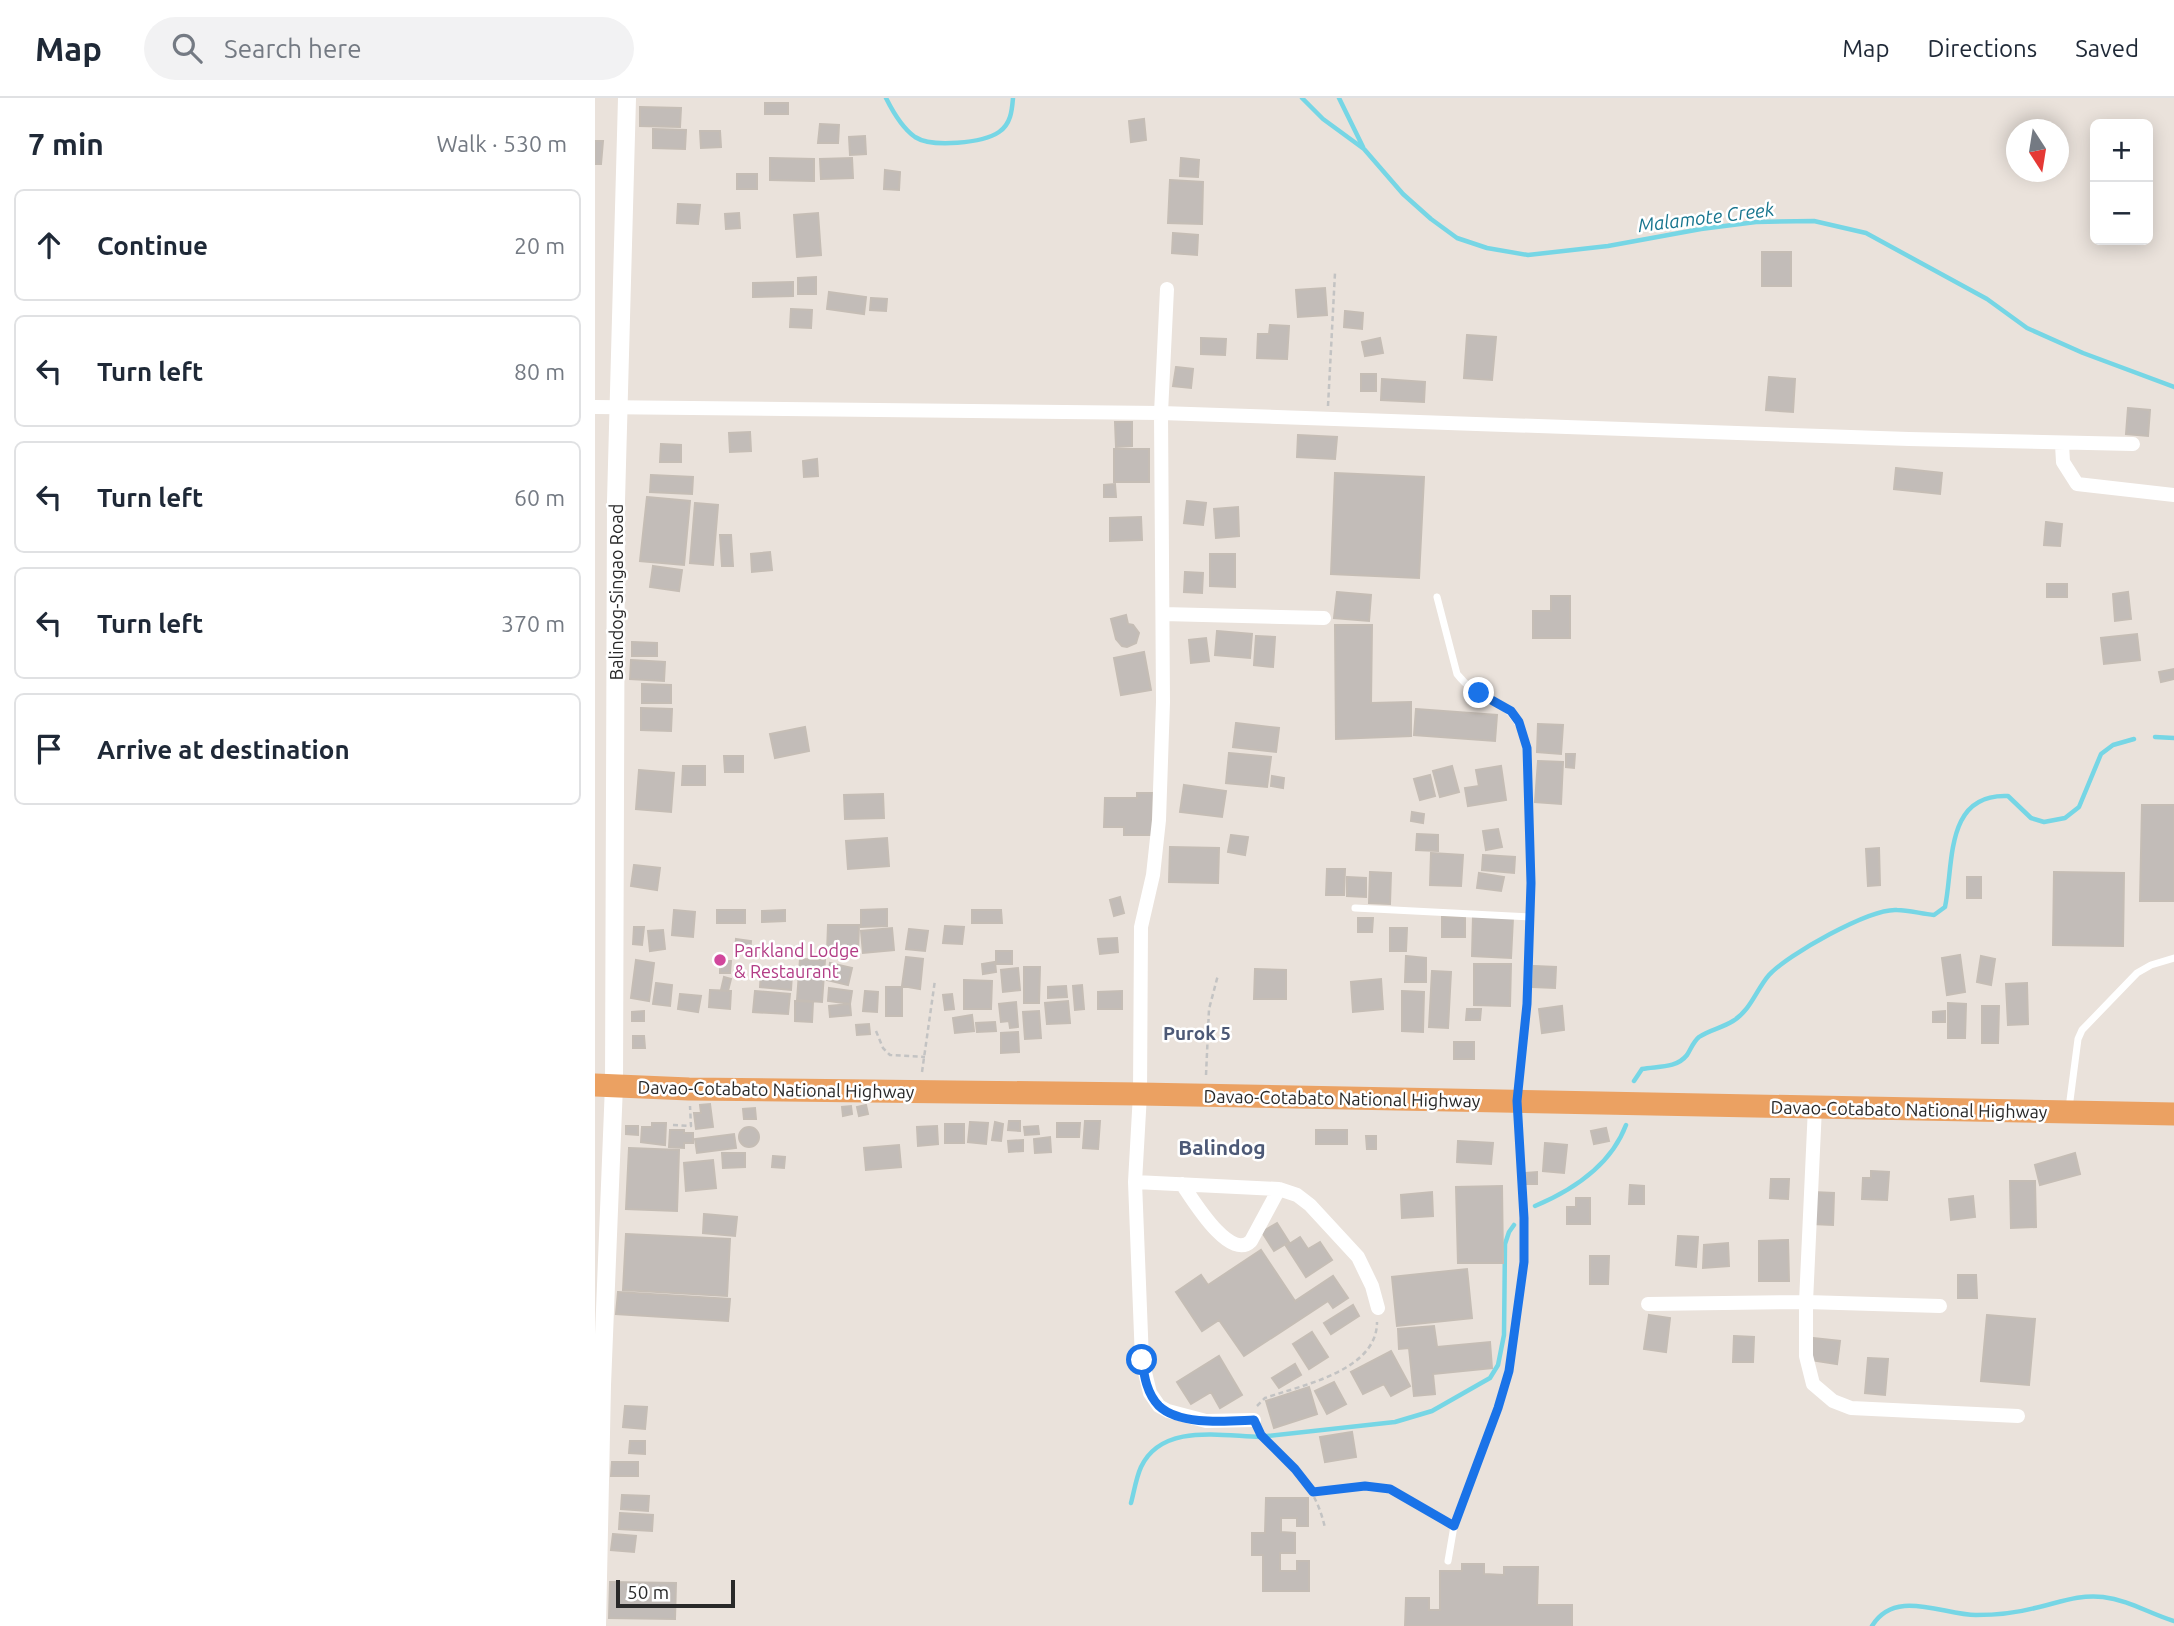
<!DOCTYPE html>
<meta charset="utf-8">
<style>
:root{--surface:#fff;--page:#f2f2f3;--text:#1f2937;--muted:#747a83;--line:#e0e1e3}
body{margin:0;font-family:Ubuntu,sans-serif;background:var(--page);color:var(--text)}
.controls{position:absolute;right:21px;top:21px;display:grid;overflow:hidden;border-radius:10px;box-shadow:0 4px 18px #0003}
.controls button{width:63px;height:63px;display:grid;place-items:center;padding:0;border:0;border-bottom:2px solid var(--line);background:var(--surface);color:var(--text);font:35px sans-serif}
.compass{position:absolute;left:1411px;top:21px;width:63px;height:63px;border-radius:50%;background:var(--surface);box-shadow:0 4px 18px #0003;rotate:168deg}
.scale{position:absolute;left:21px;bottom:18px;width:119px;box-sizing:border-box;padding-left:7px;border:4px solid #292929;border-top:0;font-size:19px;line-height:24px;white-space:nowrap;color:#292929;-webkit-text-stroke:5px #fff;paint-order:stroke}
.stop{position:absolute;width:21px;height:21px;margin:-16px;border:5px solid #1a73e8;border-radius:50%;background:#fff}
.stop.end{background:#1a73e8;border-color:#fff;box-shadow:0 2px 7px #0008}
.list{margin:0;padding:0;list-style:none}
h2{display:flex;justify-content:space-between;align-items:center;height:91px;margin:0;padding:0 28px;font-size:30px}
h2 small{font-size:23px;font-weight:400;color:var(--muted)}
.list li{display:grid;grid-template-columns:46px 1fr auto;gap:21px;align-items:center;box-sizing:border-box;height:112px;margin:0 14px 14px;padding:0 14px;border:2px solid var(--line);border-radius:10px}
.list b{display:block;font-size:26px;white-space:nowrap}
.list em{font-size:23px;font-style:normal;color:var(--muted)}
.icon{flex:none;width:38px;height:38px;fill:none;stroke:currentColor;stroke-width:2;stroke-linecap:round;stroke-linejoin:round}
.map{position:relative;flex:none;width:1579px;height:1528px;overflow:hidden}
header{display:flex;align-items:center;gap:42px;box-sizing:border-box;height:98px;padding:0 35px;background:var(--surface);border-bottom:2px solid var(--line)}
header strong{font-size:33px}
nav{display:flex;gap:38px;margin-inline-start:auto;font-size:24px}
.search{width:490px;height:63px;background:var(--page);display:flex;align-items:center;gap:18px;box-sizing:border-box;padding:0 24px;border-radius:38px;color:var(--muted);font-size:26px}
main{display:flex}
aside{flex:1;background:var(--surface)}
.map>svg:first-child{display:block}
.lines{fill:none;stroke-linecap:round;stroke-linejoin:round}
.stream{stroke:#76d6e5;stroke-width:4.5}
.building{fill:#c2bcb8;stroke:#c5bdb5;stroke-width:2}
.path{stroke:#c3c3c3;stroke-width:2.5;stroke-dasharray:5 3.5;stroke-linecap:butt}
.service{stroke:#fff;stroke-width:7}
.minor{stroke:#fff;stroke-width:14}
.tertiary{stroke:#fff;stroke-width:18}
.trunk{stroke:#eba162;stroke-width:23}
.route{stroke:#1a73e8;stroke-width:9}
.hotel-dot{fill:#d1479c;stroke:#fff;stroke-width:2.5}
.labels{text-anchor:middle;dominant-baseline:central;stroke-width:5;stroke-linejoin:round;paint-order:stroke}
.street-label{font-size:18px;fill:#292929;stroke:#fff}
.hotel-label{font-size:18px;fill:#b23c85;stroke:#fff;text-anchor:start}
.water-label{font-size:19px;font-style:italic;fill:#17758e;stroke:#fff}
.neighbourhood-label{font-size:19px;font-weight:bold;fill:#4d5976;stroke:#fff}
.quarter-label{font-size:21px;font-weight:bold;fill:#4d5976;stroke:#fff}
</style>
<header>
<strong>Map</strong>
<div class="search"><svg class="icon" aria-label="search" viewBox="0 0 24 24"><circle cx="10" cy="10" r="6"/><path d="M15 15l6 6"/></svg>Search here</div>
<nav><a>Map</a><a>Directions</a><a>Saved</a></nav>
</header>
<main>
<aside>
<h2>7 min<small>Walk · 530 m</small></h2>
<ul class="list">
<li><svg class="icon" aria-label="ahead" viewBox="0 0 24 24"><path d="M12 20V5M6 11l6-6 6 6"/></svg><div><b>Continue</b></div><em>20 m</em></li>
<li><svg class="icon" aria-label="left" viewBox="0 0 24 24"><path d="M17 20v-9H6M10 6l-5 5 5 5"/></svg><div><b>Turn left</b></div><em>80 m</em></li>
<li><svg class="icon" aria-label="left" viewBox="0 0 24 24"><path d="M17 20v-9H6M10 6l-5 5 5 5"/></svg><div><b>Turn left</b></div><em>60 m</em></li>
<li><svg class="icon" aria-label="left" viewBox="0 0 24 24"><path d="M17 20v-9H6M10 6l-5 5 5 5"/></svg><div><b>Turn left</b></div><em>370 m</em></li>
<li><svg class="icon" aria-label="arrive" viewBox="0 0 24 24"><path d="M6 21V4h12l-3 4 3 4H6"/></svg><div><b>Arrive at destination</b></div></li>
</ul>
</aside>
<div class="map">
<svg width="1579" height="1528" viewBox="0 0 1579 1528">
<rect width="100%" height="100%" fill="#eae2db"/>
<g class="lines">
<!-- stream -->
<path class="stream" d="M291,0c7,14 16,30 29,39 17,11 68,6 84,-5 12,-8 13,-22 14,-34
M707,0l21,21 41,30 39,45 28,25 26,19 30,10 41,7 80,-9 93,-17 55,-7 58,-1 52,12 121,66 40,29 56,25 91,34
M744,0l24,49
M1560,639l19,1
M1039,983l8,-12c15,-3 34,0 45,-14 4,-6 6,-13 12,-18 10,-7 23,-9 34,-16 18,-11 23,-31 36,-46 18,-20 101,-67 128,-65 12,0 25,4 37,5l11,-8c9,-42 -1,-114 63,-111l23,22 13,4 21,-4 14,-11 22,-53 12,-9 21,-6
M940,1108c38,-16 76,-41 91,-81
M672,1338l128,-14 37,-11 58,-33 8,-13 6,-30 1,-91 4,-12 5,-7
M536,1405c3,-11 5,-25 10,-36 21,-44 80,-31 119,-30
M1277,1528c23,-38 71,-11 104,-11 20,0 40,-2 59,-7 23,-5 44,-14 68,-11 26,3 47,17 71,24"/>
</g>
<!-- building -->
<path class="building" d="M170,5h23v11h-23z
M45,9l41,1 -1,19 -40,-1z
M549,21l2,21 -15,2 -2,-21z
M225,26l19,1 -1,18h-20z
M58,31l33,1 -1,19 -32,-1z
M105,33h20l1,16 -20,1z
M270,38l1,18 -16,1 -1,-18z
M0,43h8l-2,23h-6z
M175,60l44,1v22l-44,-1z
M257,60l1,20 -32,1 -1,-20z
M586,60l18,2 -1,17 -18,-1z
M290,72l15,2 -1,18 -15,-1z
M142,76h20v15h-20z
M575,82l33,2 -1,42 -34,-1z
M83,106l22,1 -2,19 -21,-1z
M144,115l1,15 -14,1 -1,-15z
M223,115l3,42 -24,2 -3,-42z
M578,135l25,2 -1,20 -25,-2z
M1167,154h29v34h-29z
M221,179v17h-18v-16z
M198,184v14l-40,1v-14z
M730,190l2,27 -29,2 -2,-27z
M234,194l37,5 -2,17 -37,-5z
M276,200l16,1 -1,12 -16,-1z
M196,211l21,1 -1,18 -21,-1z
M750,213l18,2 -1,16 -18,-2z
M675,227l19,1 -2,33 -30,-1 1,-24h11z
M872,237l29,2 -4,43 -28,-2z
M606,240l25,1 -1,16 -24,-1z
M785,240l3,15 -18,3 -3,-14z
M581,269l17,2 -2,19 -18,-2z
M766,276h15v17h-15z
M1174,279l26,2 -2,33 -27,-2z
M787,281l43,3 -1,20 -43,-2z
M1533,310l22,2 -2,26 -22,-2z
M520,324h17v24l-16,1z
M155,334l1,19 -21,1 -1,-19z
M703,337l39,2 -2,22 -38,-2z
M66,346l20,1v17h-21z
M519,351h35v33h-35z
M222,361l1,17 -14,1 -1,-16z
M1301,370l46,5 -2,21 -46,-5z
M740,375l89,4 -5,101 -88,-4z
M56,377l42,2 -1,17 -42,-2z
M520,386l1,13h-12v-12z
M52,399l43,4 -6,64 -44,-4z
M592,403l19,2 -3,22 -19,-2z
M100,405l23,2 -5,60 -23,-2z
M643,409l1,29 -23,2 -2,-29z
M546,419l1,23 -32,1v-23z
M1451,424l16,2 -2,22 -16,-1z
M125,437h11l2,31h-11z
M175,454l2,18 -20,2 -1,-18z
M615,456h25v33l-25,-1z
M58,468l29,4 -3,21 -29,-4z
M590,474l18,1 -1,20 -18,-1z
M1452,486h20v13h-20z
M742,494l34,3 -2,26 -35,-3z
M1533,494l3,27 -16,2 -2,-27z
M956,498h19v42h-37v-27h18z
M531,517l2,9 5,1 6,8 -3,10 -9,4 -5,-1 -6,-7 -5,-20z
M740,527h37l-1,78 40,-1v34l-75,3z
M622,533l35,3 -2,24 -35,-3z
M1542,536l3,26 -36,4 -3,-26z
M661,538l19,1 -2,30 -19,-2z
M611,540l3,23 -18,2 -2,-23z
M37,544l25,1v13h-25z
M549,554l7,38 -30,5 -7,-37z
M36,562l34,2 -1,19 -34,-2z
M1579,571v10l-13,3 -2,-10z
M47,586l29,1v18h-29z
M46,610l31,1 -1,22 -30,-1z
M821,611l81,6 -2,26 -81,-6z
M641,625l43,5 -3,24 -43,-5z
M943,626l25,1 -2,29 -24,-2z
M210,629l4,24 -34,7 -5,-24z
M634,655l42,4 -4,30 -41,-4z
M971,656h9l-1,14 -8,-1z
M129,658h19v16h-18z
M943,663l25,1 -2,42 -26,-2z
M88,668h22v19h-23z
M857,668l7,26 -19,5 -7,-26z
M906,668l5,34 -38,6 -3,-18 14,-2 -3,-16z
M44,672l35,3 -3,39 -35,-3z
M835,677l5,21 -15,4 -6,-21z
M677,678l12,2 -1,10 -12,-2z
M589,687l42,6 -4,26 -42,-5z
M542,695h16l-1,42h-28v-8h-20l1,-29h32z
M288,696l1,24 -39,1 -1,-24z
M1547,707h32v96h-34z
M817,714l12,2 -1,9 -12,-2z
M903,731l4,18 -16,3 -3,-19z
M822,736l21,1v16l-22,-1z
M636,737l17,2 -3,18 -17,-3z
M292,740l2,28 -41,3 -2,-28z
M575,749l49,1 -1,35 -49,-1z
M1284,750l1,37 -12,1 -2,-37z
M836,755l32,2 -2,31 -31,-1z
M888,757l32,2 -1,16 -32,-3z
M39,767l26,3 -3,22 -26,-4z
M732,771h18l-1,26h-18z
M775,774l21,1 -1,31 -21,-1z
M1459,774l70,1 -1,73 -70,-1z
M884,775l25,4 -3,14 -24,-3z
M752,779l19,1v19l-19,-1z
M1372,779h14v21h-14z
M525,799l4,16 -10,3 -4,-16z
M292,811v17l-26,1v-17z
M79,812l21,2 -2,25 -21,-2z
M122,812h28v13h-28z
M190,812v11l-23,1v-11z
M377,812h29l1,13h-30z
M878,818l40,2 -2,40 -39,-2z
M847,819h23v20h-23z
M763,820h15l-1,14h-14z
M233,827h31l-1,29 -31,-1z
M350,828l19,1 -2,17 -19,-1z
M39,829h10l-2,18 -9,-1z
M297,830l2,22 -31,3 -2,-22z
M795,830h17l-1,23h-16z
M314,831l19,2 -3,20 -19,-2z
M68,832l2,19 -15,2 -2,-20z
M522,840l1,14 -18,2 -2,-15z
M141,841l15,2 -1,12 -15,-2z
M401,853h16v13h-16z
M1365,857l5,37 -18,3 -5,-37z
M811,858l20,2v24h-21z
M1386,858l14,3 -4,26 -14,-3z
M311,859l17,2 -3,30 -18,-3z
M205,861l25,1 -3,42 -25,-2z
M41,862l18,3 -5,38 -18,-3z
M125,863h11l-1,12h-10z
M400,864l1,10 -13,2 -1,-10z
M235,865l22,5 -4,17 -21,-5z
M879,866h37l-1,42 -36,-1z
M939,868l22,1 -1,21 -22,-1z
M429,869h16l-1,36h-15z
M423,870l2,22 -17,2 -2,-22z
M660,871l31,1v29h-32z
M166,873l31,3 -1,16 -31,-3z
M837,873l19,1 -3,56 -19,-1z
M129,879l7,2 -3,12 -7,-1z
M786,881l2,30 -30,3 -2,-30z
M369,882l28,1 -1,28h-27z
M61,885l16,2 -2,21 -17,-2z
M1432,885l1,41 -20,1 -2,-41z
M487,887l2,24 -9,1 -2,-24z
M471,888l1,11 -19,1v-11z
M291,889h16v29h-16z
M234,890l23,3 -2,13 -22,-3z
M115,892l21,1 -1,18 -21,-2z
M160,893l35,3 -2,20 -35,-2z
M270,893l13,1 -1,20 -14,-1z
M527,893v18h-24v-17z
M807,893l22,1 -1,40 -21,-1z
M85,896l21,2 -3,16 -20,-3z
M357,896l2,15 -9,1 -2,-15z
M200,903l18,1 -1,20 -17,-1z
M473,903l2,22 -23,1 -2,-21z
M421,904l2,25 -8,1 -1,-7 -8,1 -2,-18z
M1353,905l18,1 -1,34h-17z
M255,906l1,11 -21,2 -1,-11z
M967,908l2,24 -22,3 -3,-24z
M1387,908h17l-1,37h-16z
M872,911h14l-1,11h-14z
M49,913v10h-12v-9z
M444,913l2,27 -16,1 -2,-27z
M1350,913v11h-12v-10z
M377,917l2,16 -19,2 -2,-15z
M400,924l1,9 -19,1 -1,-9z
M274,926l1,10 -13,1 -1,-10z
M423,934l1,20 -18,1v-20z
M38,938h11l1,12h-12z
M859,944h20v17h-20z
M115,1006l3,23 -17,2 -2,-16h7l-1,-8z
M271,1007l2,9 -9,2 -2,-9z
M256,1008l1,8 -9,2 -1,-9z
M160,1010l1,11h-12l-1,-10z
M414,1023h11v10l-12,-1z
M490,1023h15l-2,28 -15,-1z
M375,1024l18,1 -2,21 -18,-2z
M400,1024l8,2 -2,17 -9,-1z
M57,1025h14l-1,22 -24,-3 1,-15h10z
M462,1025h23l-1,14h-22z
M350,1026h19v19h-19z
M31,1028h12v9l-12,-1z
M342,1028l1,18 -20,2 -1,-19z
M443,1028l1,8 -14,1 -1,-8z
M144 1039a10 10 0 1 1 20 0a10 10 0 1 1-20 0Z
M1011,1030l3,13 -15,3 -3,-13z
M75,1032h14v3h9v10h-9v5l-15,-1z
M721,1032h31v14h-31z
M139,1036l2,14 -39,5 -2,-14z
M771,1038h10v13h-9z
M455,1039l1,15 -16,1 -1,-14z
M428,1042v11l-14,1 -1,-11z
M863,1043l35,2 -2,21 -34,-2z
M950,1045l22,2 -3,28 -21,-2z
M304,1047l2,22 -35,3 -2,-22z
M34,1050l50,2 -2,61 -51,-2z
M127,1055h23v14l-22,1z
M1480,1055l5,21 -40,11 -5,-20z
M178,1058l12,1 -1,11 -12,-1z
M118,1062l3,28 -30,3 -2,-28z
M1276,1073l18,1 -2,28 -25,-1 1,-21h8z
M942,1074v12h-11v-11z
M1176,1081h18l-1,20 -18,-1z
M1415,1083h25l1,46 -25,1z
M1035,1087l14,1v18h-15z
M907,1088l1,77h-45l-2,-76z
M837,1094l1,24 -31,2 -1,-23z
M1217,1094l22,1 -1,32 -21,-1z
M1378,1098l2,21 -24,3 -2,-21z
M981,1100h14v26h-23v-17h9z
M109,1116l33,3 -2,19 -32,-3z
M682,1125l12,19 -15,9 -12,-19z
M31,1136l104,5 -3,57 -104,-6z
M1083,1138l20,1 -2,30 -20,-2z
M705,1139l8,12 12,-7 12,18 -26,17 -20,-31z
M1193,1142l1,41h-30v-40z
M1133,1145l1,23 -26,2 1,-23z
M666,1152l34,51 38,-25 15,22 -15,10 -5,-7 -84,55 -25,-36 -17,11 -26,-39 25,-17 7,10z
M995,1158h19l-1,28h-18z
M872,1171l5,49 -75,8 -5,-49z
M1363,1177h18l1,23h-19z
M23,1194l112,7 -2,22 -112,-7z
M758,1207l6,11 -28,18 -7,-11z
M1054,1217l21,3 -4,34 -22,-3z
M1392,1217l48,4 -6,66 -48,-4z
M839,1228l3,21 53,-5 2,26 -59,6 2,20 -21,2 -5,-48 -10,1 -1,-20z
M717,1234l16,25 -19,12 -16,-25z
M1139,1238l20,1 -1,25h-20z
M1218,1240l27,3 -3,23 -27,-4z
M796,1253l19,35 -19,10 -7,-12 -21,10 -12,-22z
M624,1258l23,39 -22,13 -9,-16 -20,12 -14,-22z
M1273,1260l20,1 -3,36 -20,-2z
M700,1266l6,11 -22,13 -7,-10z
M739,1284l12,22 -19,10 -12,-23z
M714,1289l8,27 -43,14 -8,-27z
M30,1308l22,1 -2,22 -22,-2z
M757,1334l4,25 -31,5 -5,-25z
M35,1343h15v13l-16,-1z
M17,1364h26v14h-27z
M27,1397l27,1 -1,15 -27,-2z
M671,1400h42v28h-11v-8h-16v14l14,1v20h-15v18h17v-10h12v30h-46v-36h-11v-22h13z
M25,1415l33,2 -1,16 -33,-2z
M18,1436l23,2 -2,16 -23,-2z
M867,1466h22v10l20,1v-8h34l-1,38h35v21h-167l1,-28h23v12h11v-39h22z
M15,1484l66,1 -1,36 -66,-1z"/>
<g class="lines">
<!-- path -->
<path class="path" d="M733,308l7,-133
M281,933l7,17 7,7 35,2
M327,974l13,-92
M611,977l3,-66 9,-34
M78,1027l18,1 -1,-20
M662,1308l8,-8c37,-13 112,-27 112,-76
M665,1334c27,37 54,46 65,96
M718,1394l52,-6 25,3 54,31"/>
<!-- service -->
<path class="service" d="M842,499l20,77c28,36 57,18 70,74l4,135 -4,121 -10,97 7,117v44l-15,109 -11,37 -44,118 -6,35
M760,810l175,9
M1474,1010l9,-69 4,-9 55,-57 14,-8 23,-7"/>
<!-- minor -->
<path class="minor" d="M572,191l-6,124 2,289 -4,118 -6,55 -12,52 -1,167 -5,88 7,178 8,33 9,13 9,5 38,10 48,-1
M0,309l566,6 748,26 224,5
M1467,346l1,18 14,22 97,11
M568,516l161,4
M1220,1009l-9,195v54l7,28 20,17 18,7 167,8
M540,1084l144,7 -28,52c-21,21 -58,-41 -69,-57
M684,1091l18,6 13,10 48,52 14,29 6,22
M1053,1206l158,-2 134,4"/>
<!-- tertiary -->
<path class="tertiary" d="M2,1528l5,-241 12,-300 2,-584 11,-403"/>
<!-- trunk -->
<path class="trunk" d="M0,987l94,4 451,5 1034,20"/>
</g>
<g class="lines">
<!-- route -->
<path class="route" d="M547,1262c2,16 5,34 17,46 21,20 69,15 95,14l7,15 34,34 18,23 52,-6 25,3 64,37 44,-118 11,-37 15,-109v-44l-7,-117 10,-97 4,-121 -4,-135 -8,-26 -8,-11 -32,-18"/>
</g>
<!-- markers -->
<circle class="hotel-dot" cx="125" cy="862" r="7"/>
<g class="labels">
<!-- street labels -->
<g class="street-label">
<text transform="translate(21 494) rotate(-90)">Balindog-Singao Road</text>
<text transform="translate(181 991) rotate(1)">Davao-Cotabato National Highway</text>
<text transform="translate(747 1000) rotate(1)">Davao-Cotabato National Highway</text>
<text transform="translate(1314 1011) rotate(1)">Davao-Cotabato National Highway</text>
</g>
<!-- hotel labels -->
<g class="hotel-label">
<text x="139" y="852">Parkland Lodge<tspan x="139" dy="21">&amp; Restaurant</tspan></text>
</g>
<!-- water labels -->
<g class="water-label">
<text transform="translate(1111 119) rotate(-7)">Malamote Creek</text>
</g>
<!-- neighbourhood labels -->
<g class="neighbourhood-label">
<text x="602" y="935">Purok 5</text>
</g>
<!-- quarter labels -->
<g class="quarter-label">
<text x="627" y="1049">Balindog</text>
</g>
</g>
</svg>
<div class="controls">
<button>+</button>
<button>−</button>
</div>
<svg class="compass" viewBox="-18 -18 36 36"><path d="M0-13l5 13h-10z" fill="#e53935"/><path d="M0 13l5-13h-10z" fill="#747a83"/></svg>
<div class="scale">50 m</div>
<div class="stop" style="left:547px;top:1262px"></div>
<div class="stop end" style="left:884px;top:595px"></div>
</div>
</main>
